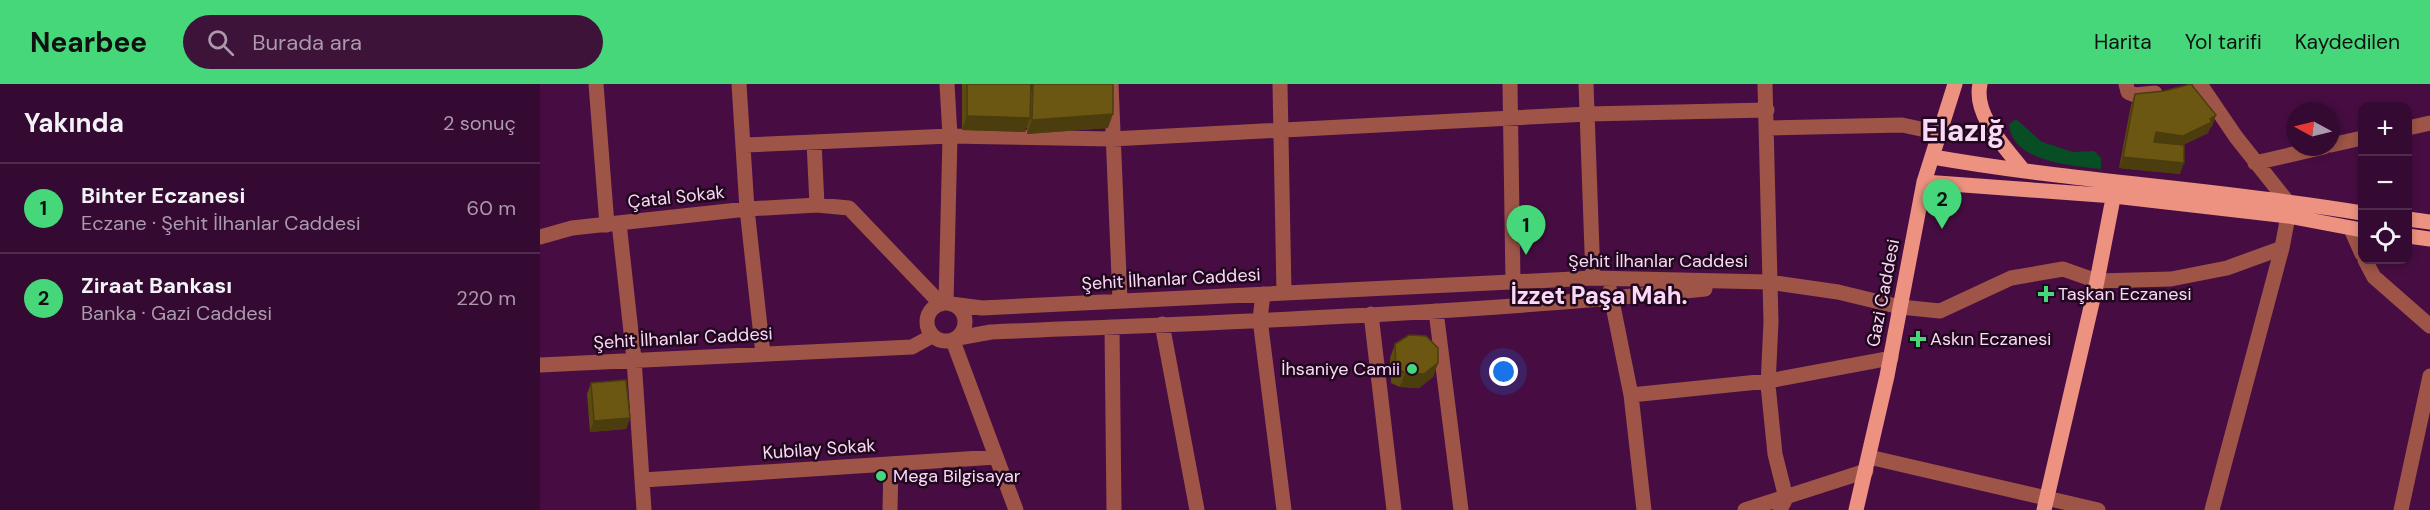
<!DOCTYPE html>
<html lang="tr">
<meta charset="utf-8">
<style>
:root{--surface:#350a32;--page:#3d133a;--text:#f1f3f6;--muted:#aa9aac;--line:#4f2b4d;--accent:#45d77a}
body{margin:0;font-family:"DM Sans",sans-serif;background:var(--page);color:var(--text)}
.controls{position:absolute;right:18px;top:18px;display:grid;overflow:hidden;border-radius:12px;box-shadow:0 3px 9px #0003}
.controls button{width:54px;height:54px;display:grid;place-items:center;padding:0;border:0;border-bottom:2px solid var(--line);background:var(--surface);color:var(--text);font:30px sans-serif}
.compass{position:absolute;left:1746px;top:18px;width:54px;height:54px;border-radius:50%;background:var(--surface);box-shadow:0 3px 9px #0003;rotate:277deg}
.you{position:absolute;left:964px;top:288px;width:21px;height:21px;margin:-15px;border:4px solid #fff;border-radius:50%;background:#1a73e8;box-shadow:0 0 0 9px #1a73e833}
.badge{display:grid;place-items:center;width:39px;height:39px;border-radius:50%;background:var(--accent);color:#111;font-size:20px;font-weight:700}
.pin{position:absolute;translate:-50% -50px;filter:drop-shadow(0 2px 3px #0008)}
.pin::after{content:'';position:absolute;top:32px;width:21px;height:18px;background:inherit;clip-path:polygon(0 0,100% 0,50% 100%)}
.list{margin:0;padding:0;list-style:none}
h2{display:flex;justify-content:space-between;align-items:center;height:78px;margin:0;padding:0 24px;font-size:26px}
h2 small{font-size:20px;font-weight:400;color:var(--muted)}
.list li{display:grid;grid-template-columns:39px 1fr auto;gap:18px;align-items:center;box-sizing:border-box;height:90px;padding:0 24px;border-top:2px solid var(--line)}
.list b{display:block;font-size:22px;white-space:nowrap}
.list p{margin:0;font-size:20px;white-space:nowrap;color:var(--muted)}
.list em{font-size:20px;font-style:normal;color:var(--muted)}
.icon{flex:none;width:33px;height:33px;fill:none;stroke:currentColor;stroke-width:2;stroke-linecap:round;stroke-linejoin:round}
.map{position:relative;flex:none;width:1890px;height:426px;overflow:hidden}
header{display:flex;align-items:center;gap:36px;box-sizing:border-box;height:84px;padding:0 30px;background:var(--accent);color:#111}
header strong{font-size:28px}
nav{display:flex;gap:33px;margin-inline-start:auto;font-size:21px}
.search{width:420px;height:54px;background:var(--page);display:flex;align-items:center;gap:15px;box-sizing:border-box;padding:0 21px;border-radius:33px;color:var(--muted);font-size:22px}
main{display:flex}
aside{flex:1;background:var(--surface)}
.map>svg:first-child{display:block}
.green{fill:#074e25}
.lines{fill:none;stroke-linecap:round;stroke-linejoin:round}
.minor{stroke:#9e5547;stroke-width:15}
.major{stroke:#ed9281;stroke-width:15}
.wall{fill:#5c4b0f}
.shaded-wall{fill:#4b3d0d}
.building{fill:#6b5712;stroke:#4b3d0d;stroke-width:1.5}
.poi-dot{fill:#45d77a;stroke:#20081e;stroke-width:2}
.labels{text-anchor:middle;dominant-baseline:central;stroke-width:5;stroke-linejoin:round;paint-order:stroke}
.street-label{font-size:18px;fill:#fbd8f5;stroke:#20081e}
.poi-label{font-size:18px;fill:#fbd8f5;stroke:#20081e;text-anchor:start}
.district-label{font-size:24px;font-weight:bold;fill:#fbd8f5;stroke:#20081e}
.town-label{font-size:30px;font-weight:bold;fill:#fbd8f5;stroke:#20081e}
</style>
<header>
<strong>Nearbee</strong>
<div class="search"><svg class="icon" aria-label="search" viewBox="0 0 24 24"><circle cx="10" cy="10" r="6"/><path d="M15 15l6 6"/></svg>Burada ara</div>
<nav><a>Harita</a><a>Yol tarifi</a><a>Kaydedilen</a></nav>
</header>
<main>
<aside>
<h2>Yakında<small>2 sonuç</small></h2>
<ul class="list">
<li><span class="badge">1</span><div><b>Bihter Eczanesi</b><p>Eczane · Şehit İlhanlar Caddesi</p></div><em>60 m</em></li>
<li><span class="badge">2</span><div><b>Ziraat Bankası</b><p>Banka · Gazi Caddesi</p></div><em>220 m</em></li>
</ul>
</aside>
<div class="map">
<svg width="1890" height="426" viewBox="0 0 1890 426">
<rect width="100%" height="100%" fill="#470d42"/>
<!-- green -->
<path class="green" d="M1476,35l26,23 31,10 21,-1 7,7v11c-28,-3 -90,-7 -92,-45z"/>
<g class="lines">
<!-- minor -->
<path class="minor" d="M56,0l11,141
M199,0l8,125 16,145
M571,0l9,217
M740,0l4,209
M970,0l3,198
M1046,0l7,194
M1225,0l6,238 -3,63 7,69 11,44 -6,12
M1586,0l2,8 7,3 20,-2
M1660,0l36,53 50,63
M1227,44l135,-3 38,8
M1868,44l22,-5
M274,58l3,63 32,3 92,96
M205,61l205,-9 162,3 476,-25 179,-4
M1791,61l31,-7
M1715,79l69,-16
M79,139l15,136 10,151
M1811,145l11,25
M0,153l32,-9 175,-19 70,-4
M1825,176l9,17 56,49
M1070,207l21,104 13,115
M723,210l-3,25 24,191
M387 238a19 19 0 1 1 38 0a19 19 0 1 1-38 0Z
M406,219l4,-167 -3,-52
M411,220l31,4 611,-30 175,4 70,10 62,15 40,4 71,-33 52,-9 34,12 74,-2 56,-11 55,-20
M896,227l25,199
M831,230l23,196
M622,240l35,186
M572,243l2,183
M418,254l33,-6c238,-10 477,-18 714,-43
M413,257l63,169
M0,281l372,-18 20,-11
M1091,311l137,-14 123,-23
M1329,373l229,53
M103,396l353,-23
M350,426l1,-46
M1205,426l121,-39
M1672,426l70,-262 6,-32
M1861,426l29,-134"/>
<!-- major -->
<path class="major" d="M1440,0c-7,31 25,63 43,86
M1393,73c142,25 287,32 429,56
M1384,98l190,14 174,20 74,14
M1868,135l22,3
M1868,152l22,3
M1316,426l31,-134 37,-194 31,-98
M1504,426l53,-229 18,-93"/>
</g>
<!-- wall -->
<path class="wall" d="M422,0h69v7l2,-7 75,44 -81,6v-8l-2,6 -63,-2z
M1595,10l81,21 -4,11 -2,2 -2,5 -25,12 -3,29 -61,-6 12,-63z
M855,260l43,19 -5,14 -14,11 -19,-1 -9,-4 -1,-25z
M51,299l39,35 -4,11 -36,3 -3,-38z"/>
<!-- shaded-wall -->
<path class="shaded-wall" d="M573,30l-5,14 -81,6 5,-14z
M1676,31l-4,11 -2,2 -2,5 -29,14 -27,-4 4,-11 54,-13z
M427,32l63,2 -5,14 -63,-2z
M1583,73l61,6 -4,11 -61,-6z
M898,279l-5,14 -14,11 -19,-1 5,-14z
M90,334l-4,11 -36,3 4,-11z"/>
<!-- building -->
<path class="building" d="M427,0h64l-1,34 -63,-2z
M493,0h80v30l-81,6z
M1651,0l25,31 -6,4 2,3 -29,14 -27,-4 -2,10 30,3v18l-61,-6 12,-63 29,-3z
M869,251l17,1 12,12v15l-14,11 -19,-1 -9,-5 -1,-24z
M86,296l4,38 -36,3 -3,-38z"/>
<!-- markers -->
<g class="poi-dot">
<path d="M1503 201h6v6h6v6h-6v6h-6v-6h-6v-6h6z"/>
<path d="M1375 246h6v6h6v6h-6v6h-6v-6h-6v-6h6z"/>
<circle cx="872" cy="285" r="6"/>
<circle cx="341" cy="392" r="6"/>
</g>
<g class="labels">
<!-- street labels -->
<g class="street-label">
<text transform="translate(136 113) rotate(-6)">Çatal Sokak</text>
<text x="1118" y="177">Şehit İlhanlar Caddesi</text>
<text transform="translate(631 195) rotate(-3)">Şehit İlhanlar Caddesi</text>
<text transform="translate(1343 209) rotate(-79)">Gazi Caddesi</text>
<text transform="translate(143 254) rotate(-3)">Şehit İlhanlar Caddesi</text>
<text transform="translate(279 365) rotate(-4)">Kubilay Sokak</text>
</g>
<!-- poi labels -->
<g class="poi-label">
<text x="1518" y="210">Taşkan Eczanesi</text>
<text x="1390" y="255">Askın Eczanesi</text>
<text x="860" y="285" text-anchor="end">İhsaniye Camii</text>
<text x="353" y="392">Mega Bilgisayar</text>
</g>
<!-- district labels -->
<g class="district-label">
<text x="1059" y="211">İzzet Paşa Mah.</text>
</g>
<!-- town labels -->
<g class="town-label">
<text x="1423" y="46">Elazığ</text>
</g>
</g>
</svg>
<div class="controls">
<button>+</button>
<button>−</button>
<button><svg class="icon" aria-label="locate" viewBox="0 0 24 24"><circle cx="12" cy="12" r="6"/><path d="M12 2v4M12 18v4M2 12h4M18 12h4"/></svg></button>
</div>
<svg class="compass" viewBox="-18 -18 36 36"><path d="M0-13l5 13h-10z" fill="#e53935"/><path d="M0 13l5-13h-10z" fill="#aa9aac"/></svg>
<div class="you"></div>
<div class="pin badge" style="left:986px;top:171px">1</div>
<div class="pin badge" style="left:1402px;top:145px">2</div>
</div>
</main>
